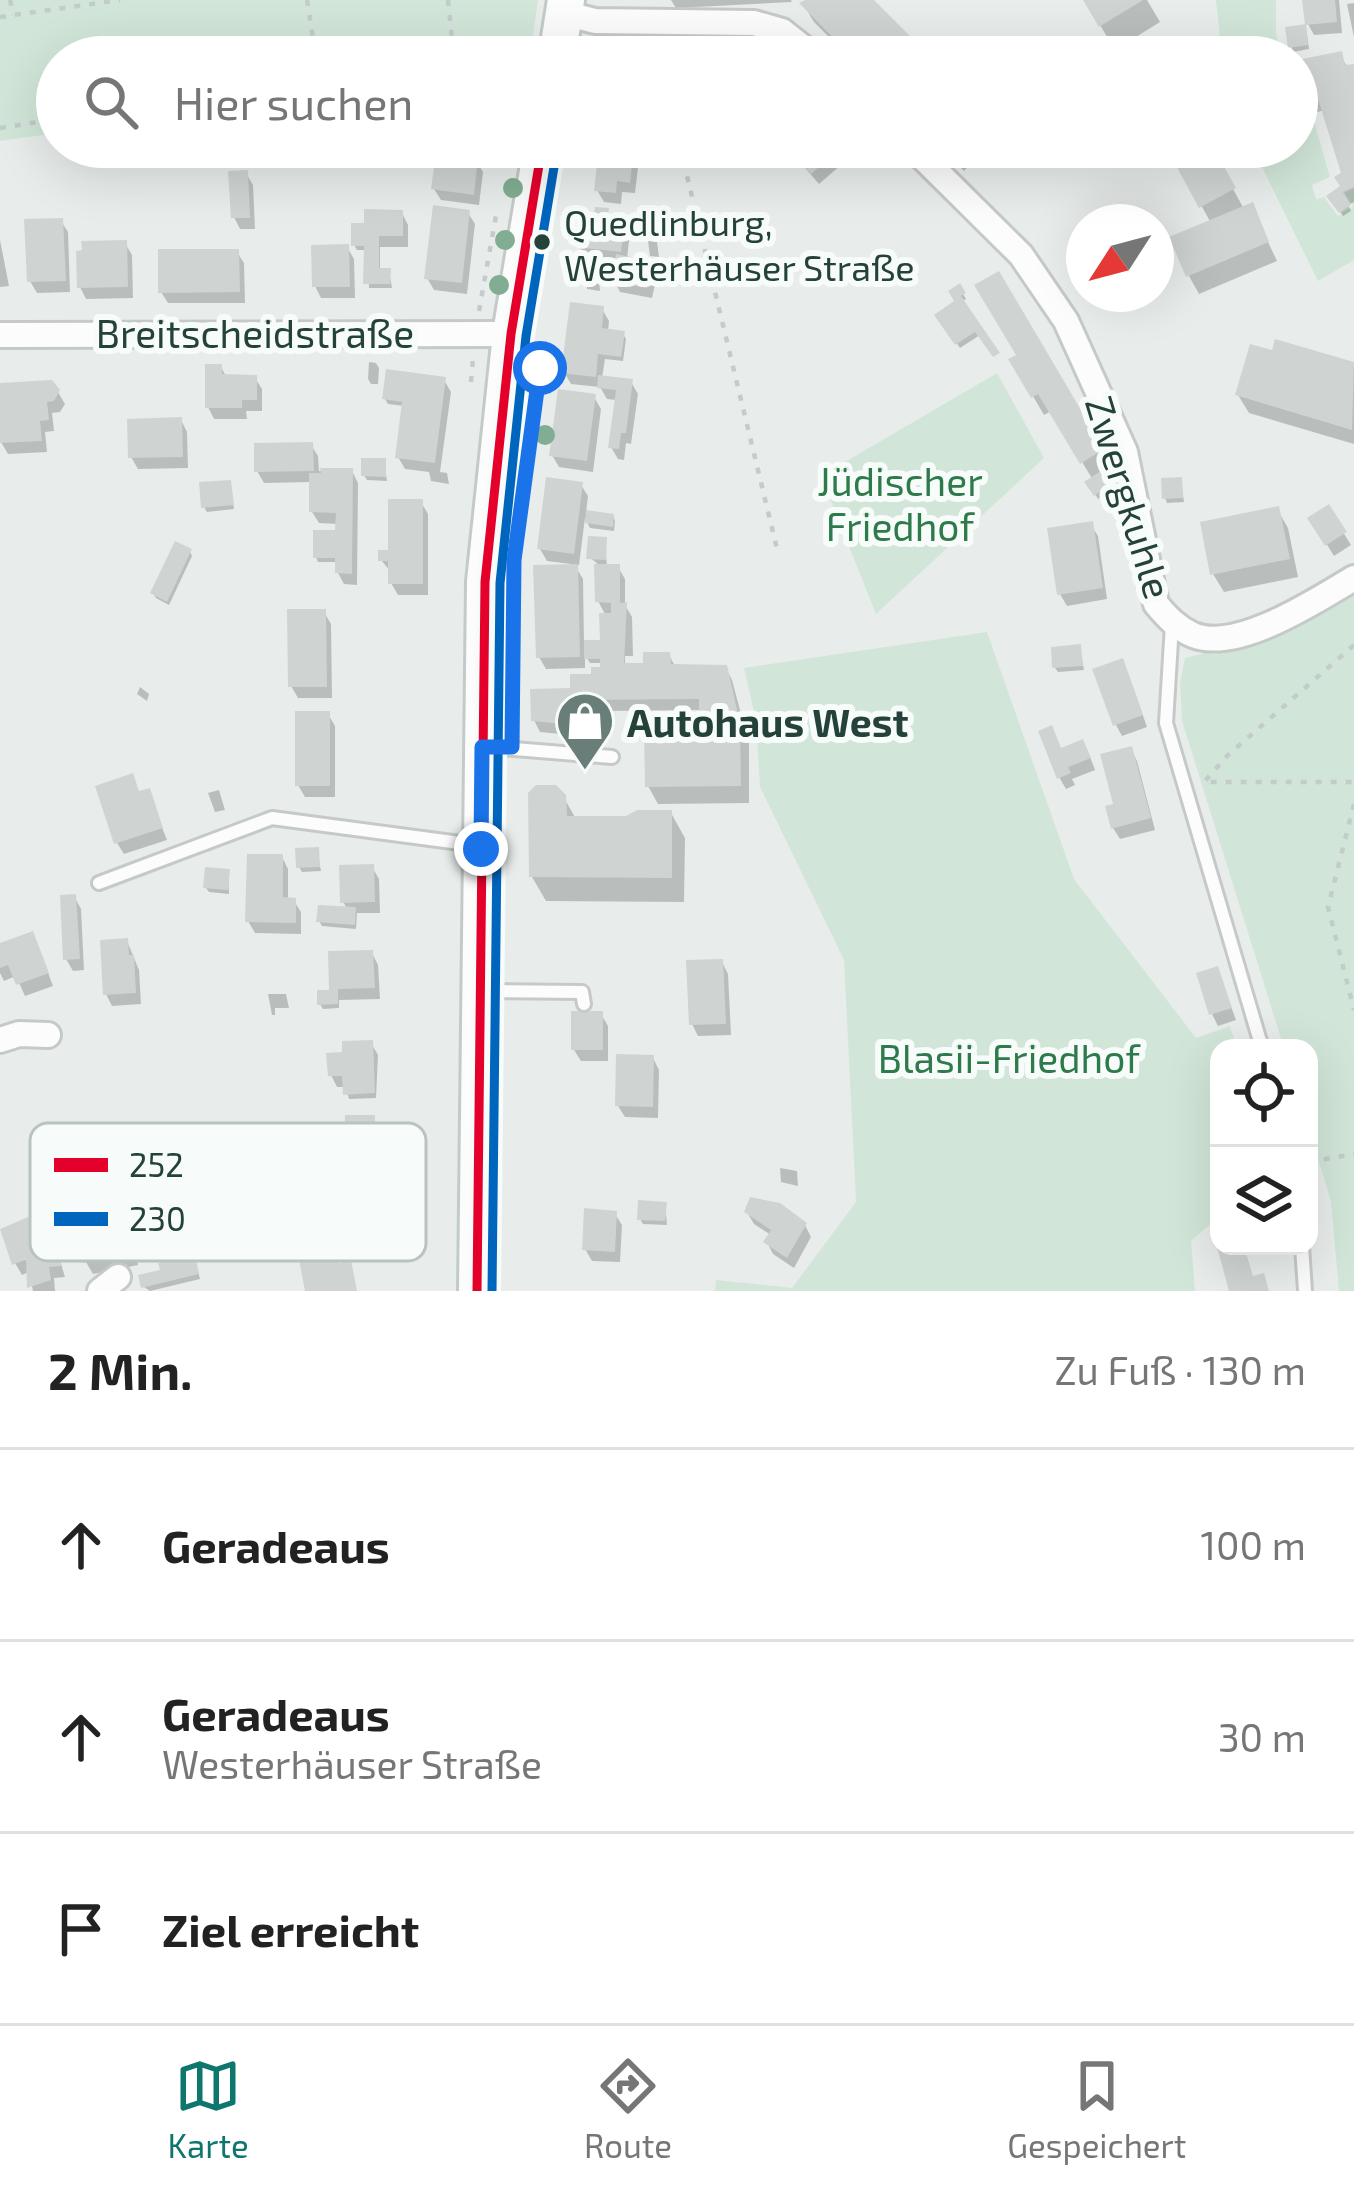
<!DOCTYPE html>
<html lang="de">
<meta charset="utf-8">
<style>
:root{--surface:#fff;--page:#f6f6f6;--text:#222;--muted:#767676;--line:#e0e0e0;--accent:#0f766e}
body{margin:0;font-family:"Exo 2",sans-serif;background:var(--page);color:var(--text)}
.controls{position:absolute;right:36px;bottom:36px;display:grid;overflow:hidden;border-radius:24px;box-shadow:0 12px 48px #0002}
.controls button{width:108px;height:108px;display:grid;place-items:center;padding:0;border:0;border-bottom:3px solid var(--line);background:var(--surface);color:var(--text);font:60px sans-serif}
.compass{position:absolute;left:1066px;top:204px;width:108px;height:108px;border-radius:50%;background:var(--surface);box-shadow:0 12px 48px #0002;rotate:234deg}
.stop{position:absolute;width:36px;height:36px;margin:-27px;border:9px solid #1a73e8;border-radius:50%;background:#fff}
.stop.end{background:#1a73e8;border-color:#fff;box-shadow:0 3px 12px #0008}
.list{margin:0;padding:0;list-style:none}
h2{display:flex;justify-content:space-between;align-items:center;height:156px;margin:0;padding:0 48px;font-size:51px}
h2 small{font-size:39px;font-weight:400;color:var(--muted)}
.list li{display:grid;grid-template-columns:78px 1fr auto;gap:36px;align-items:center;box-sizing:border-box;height:192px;padding:0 48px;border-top:3px solid var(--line)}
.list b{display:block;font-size:45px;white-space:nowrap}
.list p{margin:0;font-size:39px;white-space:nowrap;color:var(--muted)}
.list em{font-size:39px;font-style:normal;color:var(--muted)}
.icon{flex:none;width:66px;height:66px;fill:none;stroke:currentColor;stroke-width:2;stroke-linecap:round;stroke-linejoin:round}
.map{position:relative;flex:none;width:1354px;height:1291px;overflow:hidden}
.search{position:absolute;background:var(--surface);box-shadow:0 12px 48px #0002;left:36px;right:36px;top:36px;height:132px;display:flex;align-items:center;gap:30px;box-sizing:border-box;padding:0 42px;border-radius:66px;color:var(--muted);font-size:45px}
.sheet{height:732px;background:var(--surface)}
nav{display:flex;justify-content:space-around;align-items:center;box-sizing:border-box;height:168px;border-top:3px solid var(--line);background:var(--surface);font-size:33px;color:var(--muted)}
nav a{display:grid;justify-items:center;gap:6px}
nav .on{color:var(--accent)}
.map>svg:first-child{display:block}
.green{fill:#d1e6d8}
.shadow{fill:#0003}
.building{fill:#cfd4d2}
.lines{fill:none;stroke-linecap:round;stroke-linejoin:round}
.lane-casing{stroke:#c5cac8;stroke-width:18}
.street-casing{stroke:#c5cac8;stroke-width:30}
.secondary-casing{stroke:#c3cbc8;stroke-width:42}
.path{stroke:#c3ccca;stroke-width:4.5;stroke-dasharray:6 9;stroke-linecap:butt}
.lane{stroke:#fcfcfc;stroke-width:12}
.street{stroke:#fcfcfc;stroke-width:24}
.secondary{stroke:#fcfcfc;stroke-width:36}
.bus-1-casing{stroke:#f7fbf9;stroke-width:18}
.bus-2-casing{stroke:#f7fbf9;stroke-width:18}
.bus-1{stroke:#e4002b;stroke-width:9}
.bus-2{stroke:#0065bd;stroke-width:9}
.tree{fill:#81ae93}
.route{stroke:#1a73e8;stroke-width:15}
.bus-dot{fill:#24423a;stroke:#f7fbf9;stroke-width:4.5}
.labels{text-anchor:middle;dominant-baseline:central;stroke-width:12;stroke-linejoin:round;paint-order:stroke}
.bus-label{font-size:36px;fill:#24423a;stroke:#f7fbf9;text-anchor:start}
.street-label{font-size:39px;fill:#24423a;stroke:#f7fbf9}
.park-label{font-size:39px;fill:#2d7a4b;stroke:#f7fbf9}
.poi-label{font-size:39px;font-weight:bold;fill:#24423a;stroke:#f7fbf9;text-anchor:start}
.key{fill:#f7fbf9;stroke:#b8c4c0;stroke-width:3}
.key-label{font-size:33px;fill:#24423a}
</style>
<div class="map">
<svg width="1354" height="1291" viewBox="0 0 1354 1291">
<rect width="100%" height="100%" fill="#e8edeb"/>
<!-- green -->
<path class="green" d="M0,0h538l-8,57h-473v76l-57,8z
M1216,0h60v33l6,24h-60z
M1309,104l21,73 -18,8 4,14 8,-2 14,19 15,-10 -8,-13 9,-4v71l-36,21 -66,-134h45v-41z
M997,373l47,85 -168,156 -55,-138z
M1354,593v698h-15l-8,-90 -22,-71v-82h-25l-102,-327 -2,-38 5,-25 92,-23z
M987,632l87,247 122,159 34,-12 7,22h-18v169l-28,24 4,50h-480l1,-11 76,8 64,-86 -12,-242 -84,-173 -4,-66 -12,-53z"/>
<!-- shadow -->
<path class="shadow" d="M671,0h120l1,2 -116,6z
M810,0h60l58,57h-79l-35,-35 -11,-18z
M1085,0h62l13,22 -45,28z
M1304,0h35l3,33 -28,2 -6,-11z
M1354,3v34l-7,-33z
M1306,27l3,22 -16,3 -5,-23z
M1340,55l8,13 6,-1v135l-6,3 3,6 -8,5 -13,-19 13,-10 2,-12 -20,-65 -11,3 -7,-11z
M339,147h16l1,7 -14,2z
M363,147h42l2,14 -11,2 -3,-9 -24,3z
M424,147h56l-1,7 -19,-1 -1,5 17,2 7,12 -4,33 -38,-5 -7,-11 5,-38z
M623,147h9l7,12 -4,34 -13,-1 -1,12 -17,-2 -7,-12z
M726,147h19l1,2 -14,11z
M787,147h44l11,17 -23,20z
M939,147h48l-23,24z
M1169,147h41l34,62 7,-3 26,55 -78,33 -10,-18 22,-53z
M246,173l7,12 2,44h-15l-6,-12z
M607,211l4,8 12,1 7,12 -3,27 23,4 7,12 -5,23 -32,-6 -6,-12 3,-18 -31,-4 -7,-12z
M402,213l6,12v22h-28v24h9l3,17h-23l-2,-38h-10l-3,-5z
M468,213l7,11 -8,70 -33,-4 -7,-12z
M61,221l7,11 2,60 -33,1 -7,-12z
M0,240l9,46 -9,1z
M648,241l9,1 2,15 -9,-1z
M125,243l7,12 1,43 -47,1 -6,-12z
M347,247l7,12 1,39h-34l-6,-12z
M237,252l7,11 1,40h-77l-7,-11z
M998,275l114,193 -9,6 10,15 -15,10 -10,-16 5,-3 -42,-69 -7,4 -32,-55 7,-4z
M586,276l13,2 1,13 -13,-2z
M959,287l7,12 -5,3 36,58 -17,-25 -20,13 -22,-32 20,-14z
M602,309l7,12 -1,11 15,2 3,5 -3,22 -18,-2 -3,19 29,4 7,12 -7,50 -5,-1 -2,17 -6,-1 -7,-12 6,-47 -10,-1 -7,-12 -29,-3 -7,-12z
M1277,343l77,22v79l-105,-31 -11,-18 36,-41z
M369,362l7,1 3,5 -1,16h-7l-3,-5z
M221,367l6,11h28l7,11v22h-16l1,8h-33l-6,-12z
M444,380l7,12 -11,80 7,1 2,11 -18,-3 -2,-9 -24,-3 -7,-12 7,-51 -17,-2 -3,-5z
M0,386l58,6 7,12 -5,8 -8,1 2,18 -9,1 2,20 -39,2 -7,-12z
M594,397l7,12 -8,63 -34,-5 -7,-12z
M181,420l6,12 1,36 -50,1 -7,-12z
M311,445l7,11 1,15h33l6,12 -1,102 -13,-1 -6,-11v-11h-20l-2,-5 22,-24v-9l-19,-1 -7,-11v-30l-48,1 -7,-12z
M384,461l3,20 -20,-1 -3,-5z
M1181,480l3,22 -17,1 -2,-5z
M230,483l4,26 -27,3 -3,-5z
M581,485l7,11 -2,17 27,3 2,5 -1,10 -24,-3 -5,-10 -6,47 -5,-1 9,15 1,64h18l4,-27 -8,-15 -1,-38 -7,-5 15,-18 2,27h11l7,12v26l7,12 1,39h-8v8l21,2 23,-11 7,13h50l6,12 17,64v59l-91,1 -10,-18 54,-60v-16l-100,1 -4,-7h-11v20h-6v12l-41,-4 -6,-12 69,-50v-7h-13l-5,-8v13l-39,1 -7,-12 32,-93 -24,-3 -7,-12z
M421,502l7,12v81h-30l-7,-12v-11l-10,-12 10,-7z
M1328,508l23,37 -17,11 -23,-37z
M1277,509l11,19 10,49 -74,15 -11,-18z
M1091,525l7,11 9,63 -40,7 -7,-12z
M190,552l2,4 -23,49 -13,-7 -3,-5z
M324,612l7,12 1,74h-34l-7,-12z
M1080,648l4,22 -26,2 -3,-4z
M1128,673l19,54 -25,9 -6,-11z
M140,687l9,7 -2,7 -10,-7z
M328,714l7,12v71h-30l-7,-12z
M1131,750l6,11 18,69 -35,9 -7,-11z
M1061,751l28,3 6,16 -23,9 3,6 -9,4 -7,-12z
M219,790l6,20 -10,2 -7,-19z
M148,792l19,48 -43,14 -7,-11 23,-49z
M563,796l13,23h51l44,-6 14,25 -1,64 -138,-1 -14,-24z
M317,850l4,21 -19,1 -3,-5z
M282,857l6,12v32h6l7,11v22l-46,-1 -7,-12z
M372,867l7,12 1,34h-23l-1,16 -34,-3 -3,-5 29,-11 -5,-8z
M228,872l1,22 -20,-2 -3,-4z
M75,898l6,11 3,61 -11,1 -7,-12z
M127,941l12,29 2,34 -29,2 -6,-12z
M0,946h38l15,40 -28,10 -9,-20 -12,5 -4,-8z
M372,953l6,12 2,34 -41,1v8l-16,1 -3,-5z
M722,962l6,12 3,61 -33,1 -6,-12z
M1217,969l19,51 -18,6 -6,-12z
M268,994h18l3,14h-14v7h-3z
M601,1014l7,12v35h-27l-7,-11z
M371,1043l7,12 -2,43 -27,1 -3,-12h-9l-6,-12 15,-20z
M653,1058l6,12 -1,48 -33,-1 -7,-11z
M373,1118l7,12 -1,37h-25l-7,-12z
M780,1168l17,3 1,15 -17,-4z
M665,1205l2,20 -24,-1 -3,-5z
M122,1209l7,12 9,44 -45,9 -7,-12z
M747,1212l58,13 6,12 -17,31 -21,-14 -6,-12 4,-7 -17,-11z
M615,1214l7,11 -2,37 -28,-1 -7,-12z
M57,1250l8,27 -11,1 1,13h-22l-4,-19 -7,3 -7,-12z
M196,1263l4,16 -50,12 -6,-4z"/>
<!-- building -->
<path class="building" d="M805,0h69l57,57h-79l-53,-54z
M1083,0h60l-44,27z
M1302,0h33l2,22 -32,3z
M1306,24l2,21 -20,3 -3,-21z
M1342,51l3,14 9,-1v123l-11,5 8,13 -12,8 -13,-17 14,-10 -6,-9 7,-4 -23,-74 -14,4 -7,-43z
M599,147h35l-4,36 -13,-2 -1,12 -22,-2z
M787,147h48l3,3 -27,24z
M1166,147h47l23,41 -37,20z
M436,152l42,5 -4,38 -43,-6z
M248,170l2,48h-19l-3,-47z
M1253,202l16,40 -83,35 -17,-40z
M433,205l37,5 -8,73 -38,-4z
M595,207l14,1 -1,7 17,2 -4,35 -45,-5 4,-35 14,2z
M364,209l39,1v26h-24v32h12l-1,16h-27l1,-38h-13v-23h13z
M63,218l3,63 -39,1 -3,-63z
M127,240l1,47 -51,1 -1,-37 6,-1 -1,-9z
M349,244l1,43h-38l-1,-42z
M158,249h81l1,43 -82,1z
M616,254l36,7 -5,27 -36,-7z
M999,271l105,178 -24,15 -42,-70 -7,4 -23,-39 8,-4 -42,-70z
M960,283l6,10 -5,3 39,57 -7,4 -18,-25 -20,13 -21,-30 20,-14 -6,-10z
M570,302l34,4 -2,22 23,3 -4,26 -23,-3 -2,23 -35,-4z
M1275,339l79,23 -2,68 -117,-35 15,-51 22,6z
M205,364h17v10l35,1v25h-15v8h-37z
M386,369l60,8 -11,86 -40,-5 7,-56 -20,-3z
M598,375l35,4 -7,54h-5l-2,16 -11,-1 8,-58 -19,-2z
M52,380l8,10 -6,11 -7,1 2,18 -9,1 2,20 -42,2v-60z
M558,389l38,5 -9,67 -38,-5z
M182,417l1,40 -55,1 -1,-39z
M313,442l1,29 -60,1v-29z
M361,458h25v19l-25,-1z
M320,468h33l-1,106 -17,-1v-15h-22v-28h22l1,-17 -27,-1v-39h12z
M1104,469l9,13 -19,14 -10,-14z
M546,477l37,5 -9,72 -37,-5z
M1182,477l1,21 -21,1 -1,-21z
M231,480l3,25 -33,3 -2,-26z
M388,499h35v85h-35v-23h-10v-11h10z
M1329,504l18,28 -22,14 -18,-28z
M1279,506l11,53 -80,16 -10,-53z
M586,510l28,4 -1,13 -28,-4z
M1093,521l10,67 -46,7 -10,-67z
M588,536l19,1 -1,23 -20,-1z
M175,541l17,8 -25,53 -17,-9z
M578,564l2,93 -44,1 -3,-93z
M594,564h26v39l7,-1 -3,61h19v-11h27l1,12 56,1 13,58 1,63 -96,1 -1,-63 55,-1v-24l-118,1 -5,25 -45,-4 -1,-32 40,-1v-14h21v-7h9v-8h-16v-19h16l-1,-27h12v-10l-16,-1z
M287,609h39l1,78h-39z
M1081,644l2,22 -31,2 -1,-21z
M1123,658l20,57 -30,11 -21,-57z
M295,711h35v75h-35z
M1052,725l9,23 22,-9 8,19 -23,9 3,6 -14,6 -19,-48z
M1132,746l19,72 -40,11 -6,-23 8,-2 -13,-50z
M133,773l6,18 11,-3 13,40 -49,16 -19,-58z
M536,785h20l10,10 1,21h59l11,-6h35v68l-143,-1 -1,-84z
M319,847l1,20 -24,1 -1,-20z
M247,854h36v43l13,1v25l-51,-1z
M374,864l1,38 -35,1 -1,-38z
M205,867l25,2 -2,21 -25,-2z
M76,894l4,65 -17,1 -3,-65z
M318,905l38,2 -1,18 -39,-3z
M33,931l16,42 -33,12 -8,-20 -8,3v-25z
M128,938l1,17h5l2,38 -33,2 -3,-55z
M373,950l2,38 -37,1v15l-21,1v-15h12l-1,-39z
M723,959l3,65 -37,1 -3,-65z
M1218,966l14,42 -23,7 -13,-42z
M571,1011h32v39h-32z
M373,1040l2,53 -32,2 -1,-19h-14l-2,-23 16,-1v-11z
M616,1054l38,1 -1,52 -38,-1z
M345,1115h30l-1,41h-30z
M750,1197l30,6 27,20 -20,35 -24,-16 8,-12 -27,-18z
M638,1200l29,2 -2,19 -28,-1z
M124,1206l9,48 -50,9 -9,-47z
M584,1208l33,3 -2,41 -33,-2z
M33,1215l14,33 12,-1 2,19 -12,1 2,13 -24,8 -1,-29 -14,6 -12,-36z
M334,1242l4,21 13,-3 6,31h-52l-8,-42z
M1244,1246l9,30 11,-3 5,18h-40l-12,-44z
M195,1255l4,19 -58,14 -3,-13 22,-5 -2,-7z"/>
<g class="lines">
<!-- lane casing -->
<g class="lane-casing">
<path id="lane" d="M1172,624l-6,99 96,325
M490,747l122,10
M99,883l173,-65 188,25 19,6
M487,991l95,1 2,12
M1302,1246l3,45"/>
</g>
<!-- street casing -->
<g class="street-casing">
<path id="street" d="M564,13l31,8 159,2 28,8 33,26
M912,147l109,108 45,66 59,131 31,152c11,13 21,24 37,31 44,18 124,-35 161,-57
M0,335l511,-1
M0,1040l19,-6 29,1
M100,1291l18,-14"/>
</g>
<!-- secondary casing -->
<g class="secondary-casing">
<path id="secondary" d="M557,57l9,-57
M477,1291l8,-709 26,-248 31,-187"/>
</g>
<!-- path -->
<path class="path" d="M10,0l3,15
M307,0l9,57
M448,0l6,57
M0,17l120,-17
M0,128l57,-9
M680,147l98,406
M479,311l18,-101
M471,382l2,-24
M1354,645l-127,111 -23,26h150
M1354,804l-26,103 26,103
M1309,1162l45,-8"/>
<!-- lane -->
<use href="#lane" class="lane"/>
<!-- street -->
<use href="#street" class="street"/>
<!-- secondary -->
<use href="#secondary" class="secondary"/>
<!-- bus-1 casing -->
<g class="bus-1-casing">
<path id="bus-1" d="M477,1291l8,-709 26,-248 31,-187"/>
</g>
<!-- bus-2 casing -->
<g class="bus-2-casing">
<path id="bus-2" d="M492,1291l8,-708 26,-247 31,-187"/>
</g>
<!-- bus-1 -->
<use href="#bus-1" class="bus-1"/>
<!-- bus-2 -->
<use href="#bus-2" class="bus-2"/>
</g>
<!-- trees -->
<g class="tree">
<circle cx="513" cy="188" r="10"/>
<circle cx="505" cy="240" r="10"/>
<circle cx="499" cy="285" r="10"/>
<circle cx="545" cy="435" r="10"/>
</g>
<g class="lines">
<!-- route -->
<path class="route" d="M481,849l1,-102h30l2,-187 26,-192"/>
</g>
<!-- icons -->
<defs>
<g id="shop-pin" transform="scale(3)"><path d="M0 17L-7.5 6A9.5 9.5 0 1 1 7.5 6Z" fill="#697e78" stroke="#f7fbf9"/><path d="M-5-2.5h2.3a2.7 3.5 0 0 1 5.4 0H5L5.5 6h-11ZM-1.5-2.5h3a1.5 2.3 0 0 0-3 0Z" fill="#fff"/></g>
</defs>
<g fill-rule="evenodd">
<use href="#shop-pin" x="585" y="721"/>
</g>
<!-- markers -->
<circle class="bus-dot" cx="542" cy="242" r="10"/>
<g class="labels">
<!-- bus labels -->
<g class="bus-label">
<text x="564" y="221">Quedlinburg,<tspan x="564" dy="45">Westerhäuser Straße</tspan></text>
</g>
<!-- street labels -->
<g class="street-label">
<text x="255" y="332">Breitscheidstraße</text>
<text transform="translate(1130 497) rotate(73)">Zwergkuhle</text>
</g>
<!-- park labels -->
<g class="park-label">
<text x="900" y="480">Jüdischer<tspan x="900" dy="45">Friedhof</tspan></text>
<text x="1009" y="1057">Blasii-Friedhof</text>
</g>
<!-- poi labels -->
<g class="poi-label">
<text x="627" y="721">Autohaus West</text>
</g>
</g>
<!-- legend -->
<rect x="30" y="1123" width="396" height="138" rx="18" class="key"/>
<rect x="54" y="1158" width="54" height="14" fill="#e4002b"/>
<rect x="54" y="1212" width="54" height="14" fill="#0065bd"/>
<g class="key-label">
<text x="129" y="1177">252</text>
<text x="129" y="1231">230</text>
</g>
</svg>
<div class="controls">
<button><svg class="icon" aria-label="locate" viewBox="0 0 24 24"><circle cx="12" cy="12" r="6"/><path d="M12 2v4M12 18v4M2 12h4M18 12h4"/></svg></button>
<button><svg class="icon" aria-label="layers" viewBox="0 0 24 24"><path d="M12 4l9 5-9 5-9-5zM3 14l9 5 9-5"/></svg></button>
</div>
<svg class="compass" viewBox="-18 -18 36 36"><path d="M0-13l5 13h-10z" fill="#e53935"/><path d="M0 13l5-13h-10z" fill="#767676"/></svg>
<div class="stop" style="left:540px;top:368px"></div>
<div class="stop end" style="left:481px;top:849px"></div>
<div class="search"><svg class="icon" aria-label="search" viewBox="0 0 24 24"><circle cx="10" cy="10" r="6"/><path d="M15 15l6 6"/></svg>Hier suchen</div>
</div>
<section class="sheet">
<h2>2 Min.<small>Zu Fuß · 130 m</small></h2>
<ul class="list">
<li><svg class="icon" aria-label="ahead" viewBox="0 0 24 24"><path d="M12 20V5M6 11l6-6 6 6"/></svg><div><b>Geradeaus</b></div><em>100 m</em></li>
<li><svg class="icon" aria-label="ahead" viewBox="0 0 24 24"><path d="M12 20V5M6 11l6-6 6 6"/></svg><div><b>Geradeaus</b><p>Westerhäuser Straße</p></div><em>30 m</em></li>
<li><svg class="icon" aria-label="arrive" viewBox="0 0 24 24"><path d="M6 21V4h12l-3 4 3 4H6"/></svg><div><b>Ziel erreicht</b></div></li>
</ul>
</section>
<nav>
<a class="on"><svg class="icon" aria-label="map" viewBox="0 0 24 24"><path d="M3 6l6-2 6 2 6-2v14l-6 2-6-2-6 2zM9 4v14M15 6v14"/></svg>Karte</a>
<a><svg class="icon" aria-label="directions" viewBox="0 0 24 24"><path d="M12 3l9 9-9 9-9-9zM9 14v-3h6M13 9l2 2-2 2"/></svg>Route</a>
<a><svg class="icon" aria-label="saved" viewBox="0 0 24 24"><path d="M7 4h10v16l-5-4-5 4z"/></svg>Gespeichert</a>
</nav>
